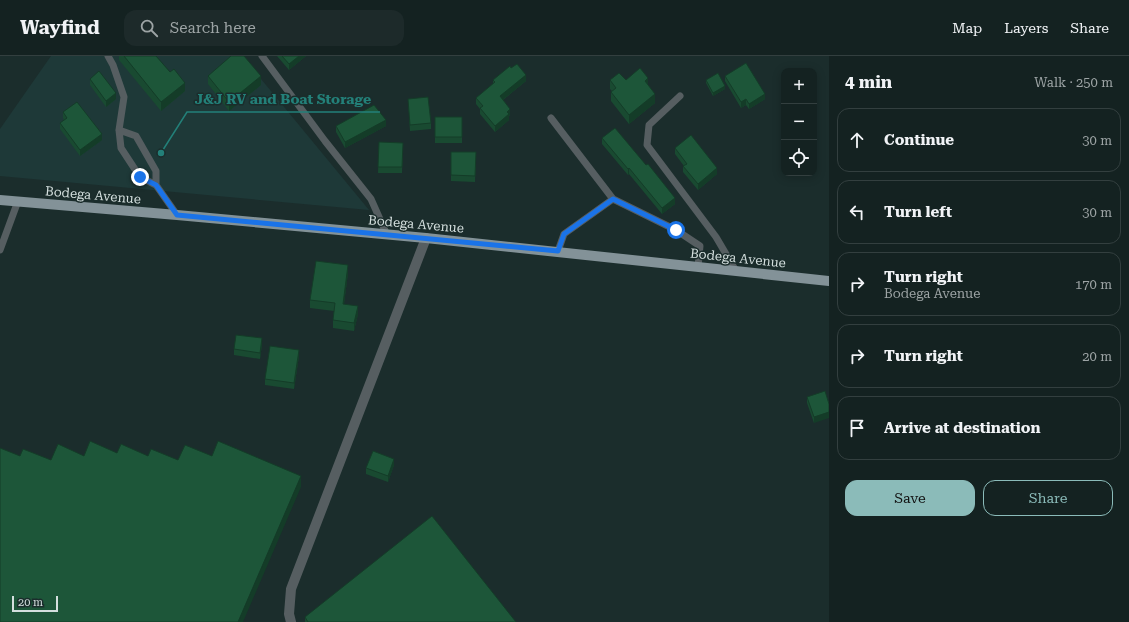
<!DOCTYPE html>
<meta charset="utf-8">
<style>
:root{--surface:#142221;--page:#1d2a2a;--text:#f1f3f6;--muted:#9da4a5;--line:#333f3f;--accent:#8bbbb9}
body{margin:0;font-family:"Roboto Serif",serif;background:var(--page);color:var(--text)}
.controls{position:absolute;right:12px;top:12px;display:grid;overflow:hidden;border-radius:8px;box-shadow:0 2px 10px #0003}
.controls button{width:36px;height:36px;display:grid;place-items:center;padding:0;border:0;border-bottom:1px solid var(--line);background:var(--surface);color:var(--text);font:20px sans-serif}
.scale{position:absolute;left:12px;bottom:10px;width:46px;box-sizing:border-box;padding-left:4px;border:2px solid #d4dfde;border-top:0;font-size:11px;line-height:14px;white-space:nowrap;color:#d4dfde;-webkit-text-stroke:3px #1b2d2c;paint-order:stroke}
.stop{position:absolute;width:12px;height:12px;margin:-9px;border:3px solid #1a73e8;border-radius:50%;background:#fff}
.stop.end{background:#1a73e8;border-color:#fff;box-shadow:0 1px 4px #0008}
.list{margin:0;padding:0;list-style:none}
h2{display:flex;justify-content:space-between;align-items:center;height:52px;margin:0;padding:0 16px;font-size:17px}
h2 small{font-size:13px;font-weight:400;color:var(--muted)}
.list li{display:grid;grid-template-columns:26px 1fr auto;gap:12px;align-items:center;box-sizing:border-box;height:64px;margin:0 8px 8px;padding:0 8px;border:1px solid var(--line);border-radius:12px}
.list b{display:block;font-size:15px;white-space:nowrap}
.list p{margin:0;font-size:13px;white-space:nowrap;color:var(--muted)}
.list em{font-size:13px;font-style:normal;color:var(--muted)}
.actions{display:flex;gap:8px;padding:12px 16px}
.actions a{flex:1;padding:9px 0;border:1px solid var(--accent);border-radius:12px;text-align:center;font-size:14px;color:var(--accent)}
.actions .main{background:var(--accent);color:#111}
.icon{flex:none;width:22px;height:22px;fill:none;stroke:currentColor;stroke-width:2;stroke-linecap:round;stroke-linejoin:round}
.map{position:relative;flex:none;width:829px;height:566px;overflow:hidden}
header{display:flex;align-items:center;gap:24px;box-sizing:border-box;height:56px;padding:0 20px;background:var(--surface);border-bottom:1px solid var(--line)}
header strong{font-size:19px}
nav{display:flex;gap:22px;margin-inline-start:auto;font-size:14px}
.search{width:280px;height:36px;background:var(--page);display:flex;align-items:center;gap:10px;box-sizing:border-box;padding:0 14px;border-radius:12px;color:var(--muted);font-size:15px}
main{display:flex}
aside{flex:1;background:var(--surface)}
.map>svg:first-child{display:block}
.built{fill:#1e3938}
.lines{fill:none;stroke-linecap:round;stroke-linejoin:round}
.lane{stroke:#565e61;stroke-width:7}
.street{stroke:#565e61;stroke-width:10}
.primary{stroke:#839298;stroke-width:10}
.wall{fill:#194a31}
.shaded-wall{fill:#143c28}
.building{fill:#1d5639;stroke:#143c28}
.route{stroke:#1a73e8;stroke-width:5}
.labels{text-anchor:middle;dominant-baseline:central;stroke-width:3;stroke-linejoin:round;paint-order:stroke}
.street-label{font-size:13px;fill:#d4dfde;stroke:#1b2d2c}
.leader{fill:none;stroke:#238079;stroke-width:1.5}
.callout-dot{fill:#238079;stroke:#1b2d2c;stroke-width:1.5}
.callout-label{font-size:14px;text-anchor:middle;font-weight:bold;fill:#238079;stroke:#1b2d2c;stroke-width:3;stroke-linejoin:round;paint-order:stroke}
</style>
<header>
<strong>Wayfind</strong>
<div class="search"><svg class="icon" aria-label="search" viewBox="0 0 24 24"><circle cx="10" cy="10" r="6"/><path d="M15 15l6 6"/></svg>Search here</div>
<nav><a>Map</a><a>Layers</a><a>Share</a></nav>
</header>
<main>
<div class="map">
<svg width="829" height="566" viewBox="0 0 829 566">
<rect width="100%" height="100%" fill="#1b2d2c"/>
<!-- built -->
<path class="built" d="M51,0h191l127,154 -369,-34v-47z"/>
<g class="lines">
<!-- lane -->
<path class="lane" d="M108,0l5,9 11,32 -5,33 2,18 19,29 16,8 21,30
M262,0l63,85 46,58 16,36
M680,40l-31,29 -2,20 69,92 20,34
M551,62l62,81 63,31 24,16 -2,21
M119,74l17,6 20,35v14
M0,194l18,-49
M558,195l6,-17 49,-35"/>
<!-- street -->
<path class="street" d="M291,566l-2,-8 2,-25 135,-351"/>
<!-- primary -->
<path class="primary" d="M0,144l177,15 249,23 403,43"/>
</g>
<!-- wall -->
<path class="wall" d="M119,0h37l29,35 -24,20 -42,-51z
M277,0h29l-17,14z
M208,20l53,9 -32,26 -21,-27z
M725,20l40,23 -16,10 -3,-4 -5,3 -16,-27z
M90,23l26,20 -10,8 -16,-22z
M493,24l33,1 -23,19 7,15 -1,1v4l-14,12 -15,-18v-5l-4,-5v-6l17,-14z
M610,24h16l22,6 7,17 -26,21 -18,-23v-9l1,-1 -2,-2z
M706,24l19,9 -12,7 -7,-13z
M408,43l23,24v6l-21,2z
M63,56l39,28 -22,16 -20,-27v-6l4,-3 -1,-2z
M435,61h27v26h-27z
M336,70h50l-41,22 -9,-16z
M602,82l73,66 -13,10 -33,-40 -1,1 -26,-31z
M379,86l24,1 -1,30h-24z
M675,92l42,26 -19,16 -15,-18v-6h1l-9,-12z
M451,96h25l-1,30 -24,-1z
M348,217l-4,31 14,10 -4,17 -21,-3v-8l1,-9 -24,-3v-8z
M262,288l-2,15 -26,-4v-6z
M299,300l-5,33 -29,-4v-6z
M807,341l22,7 -15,19 -7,-20z
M394,409l-6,17 -22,-8v-6z
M305,561l211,5h-211z"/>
<!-- shaded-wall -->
<path class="shaded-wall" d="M299,0h7l-17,14v-6z
M526,19v6l-26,21v-6z
M261,20v9l-32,26v-9z
M648,22v9l-3,-6z
M185,27v8l-24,20v-9z
M725,30v3l-12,7v-3z
M116,37v6l-10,8v-6z
M655,38v9l-26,21v-9z
M765,38v5l-16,10v-5z
M746,43v6l-5,3v-6z
M510,53v6l-1,1v4l-14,12v-6l12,-14z
M386,64v6l-41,22v-6z
M102,78v6l-22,16v-6z
M629,112v6l-1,1v-6z
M717,112v6l-19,16v-6z
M675,142v6l-13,10v-6z
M348,209v8l-5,39v-8z
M358,250v8l-4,17v-8z
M262,282v6l-2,15v-6z
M299,294v6l-5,33v-6z
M829,356v6l-15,5v-6z
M394,403v6l-6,17v-6z
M301,420v11l-58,135h-5z"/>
<!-- building -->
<path class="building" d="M124,0h32l14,16 4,-3 11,14 -24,19z
M231,0h13l17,20 -32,26 -21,-26z
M282,0h17l-10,8z
M746,7l19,31 -16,10 -3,-5 -5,3 -16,-26z
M517,8l9,11 -26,21 10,13 -3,3 2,2 -14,12 -15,-18 3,-2 -7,-8 19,-16 -2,-2 17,-14 1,2z
M640,12l8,10 -3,3 10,13 -26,21 -18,-23 5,-4 -6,-8 9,-7 7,7z
M99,15l17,22 -10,8 -16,-22z
M718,17l7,13 -12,7 -7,-13z
M428,41l3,26 -21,2 -2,-26z
M77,46l25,32 -22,16 -20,-27 7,-5 -4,-6z
M374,49l12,15 -41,22 -9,-16z
M435,61h27v20h-27z
M615,72l31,37 2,-1 27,34 -13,10 -33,-40 -1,1 -26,-31z
M691,79l26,33 -19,16 -15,-18 4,-2 -12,-16z
M379,86l24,1 -1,24h-24z
M451,96h25l-1,24 -24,-1z
M316,205l32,4 -5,39 15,2 -4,17 -21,-3 2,-17 -25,-3z
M236,279l26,3 -2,15 -26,-4z
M270,290l29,4 -5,33 -29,-4z
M825,335l4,13v8l-15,5 -7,-20z
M90,385l27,12 4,-9 27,12 3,-7 27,11 7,-15 27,11 6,-15 83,35 -63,146h-238v-174l20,8 3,-7 28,11 7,-16 26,12z
M373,395l21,8 -6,17 -22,-8z
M432,460l84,106h-208l-3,-5z"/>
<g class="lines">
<!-- route -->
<path class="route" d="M140,121l16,8 21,30 381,36 6,-17 49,-35 63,31"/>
</g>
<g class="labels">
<!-- street labels -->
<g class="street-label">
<text transform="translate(93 139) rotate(5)">Bodega Avenue</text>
<text transform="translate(416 168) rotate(5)">Bodega Avenue</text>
<text transform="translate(738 202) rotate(6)">Bodega Avenue</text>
</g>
</g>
<!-- callouts -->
<path class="leader" d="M161 97L187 56H380"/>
<circle class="callout-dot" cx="161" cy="97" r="4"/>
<g class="callout-label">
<text x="283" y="48">J&amp;J RV and Boat Storage</text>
</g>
</svg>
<div class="controls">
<button>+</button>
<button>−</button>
<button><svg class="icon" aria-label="locate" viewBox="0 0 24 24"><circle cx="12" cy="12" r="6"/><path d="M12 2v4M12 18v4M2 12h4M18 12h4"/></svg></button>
</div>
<div class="scale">20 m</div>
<div class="stop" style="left:676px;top:174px"></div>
<div class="stop end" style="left:140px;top:121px"></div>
</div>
<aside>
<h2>4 min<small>Walk · 250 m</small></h2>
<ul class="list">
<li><svg class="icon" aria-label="ahead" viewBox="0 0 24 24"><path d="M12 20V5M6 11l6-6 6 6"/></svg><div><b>Continue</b></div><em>30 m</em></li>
<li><svg class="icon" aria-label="left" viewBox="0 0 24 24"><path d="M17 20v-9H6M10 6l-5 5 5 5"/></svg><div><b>Turn left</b></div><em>30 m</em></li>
<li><svg class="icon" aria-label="right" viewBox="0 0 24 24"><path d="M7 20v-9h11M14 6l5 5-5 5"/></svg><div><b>Turn right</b><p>Bodega Avenue</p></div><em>170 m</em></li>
<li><svg class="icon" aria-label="right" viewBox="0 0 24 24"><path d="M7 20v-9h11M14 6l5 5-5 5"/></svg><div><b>Turn right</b></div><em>20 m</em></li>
<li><svg class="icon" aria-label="arrive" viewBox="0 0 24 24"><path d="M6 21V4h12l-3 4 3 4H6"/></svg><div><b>Arrive at destination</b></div></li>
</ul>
<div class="actions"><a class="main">Save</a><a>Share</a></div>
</aside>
</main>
